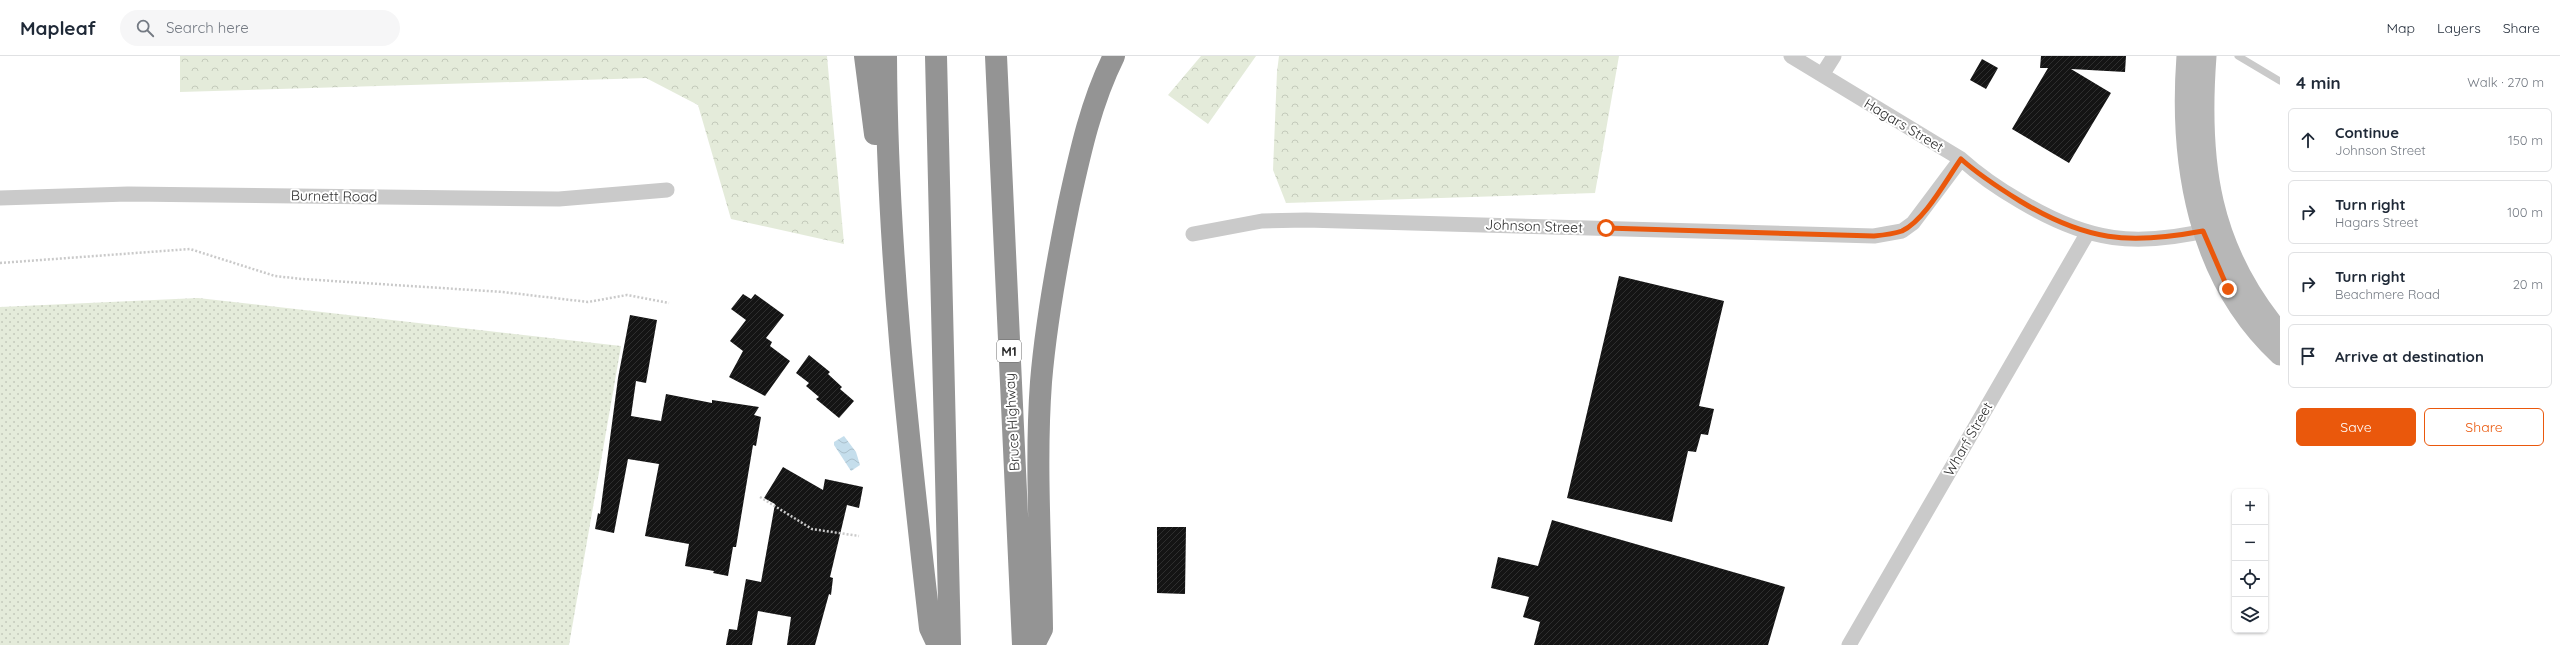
<!DOCTYPE html>
<meta charset="utf-8">
<style>
:root{--surface:#fff;--page:#f6f6f7;--text:#1f2937;--muted:#747a83;--line:#e0e1e3;--accent:#ea580c}
body{margin:0;font-family:Quicksand,sans-serif;background:var(--page);color:var(--text)}
.controls{position:absolute;right:12px;bottom:12px;display:grid;overflow:hidden;border-radius:6px;box-shadow:0 1px 3px #0004}
.controls button{width:36px;height:36px;display:grid;place-items:center;padding:0;border:0;border-bottom:1px solid var(--line);background:var(--surface);color:var(--text);font:20px sans-serif}
.stop{position:absolute;width:12px;height:12px;margin:-9px;border:3px solid #ea580c;border-radius:50%;background:#fff}
.stop.end{background:#ea580c;border-color:#fff;box-shadow:0 1px 4px #0008}
.list{margin:0;padding:0;list-style:none}
h2{display:flex;justify-content:space-between;align-items:center;height:52px;margin:0;padding:0 16px;font-size:17px}
h2 small{font-size:13px;font-weight:400;color:var(--muted)}
.list li{display:grid;grid-template-columns:26px 1fr auto;gap:12px;align-items:center;box-sizing:border-box;height:64px;margin:0 8px 8px;padding:0 8px;border:1px solid var(--line);border-radius:6px}
.list b{display:block;font-size:15px;white-space:nowrap}
.list p{margin:0;font-size:13px;white-space:nowrap;color:var(--muted)}
.list em{font-size:13px;font-style:normal;color:var(--muted)}
.actions{display:flex;gap:8px;padding:12px 16px}
.actions a{flex:1;padding:9px 0;border:1px solid var(--accent);border-radius:6px;text-align:center;font-size:14px;color:var(--accent)}
.actions .main{background:var(--accent);color:#fff}
.icon{flex:none;width:22px;height:22px;fill:none;stroke:currentColor;stroke-width:2;stroke-linecap:round;stroke-linejoin:round}
.map{position:relative;flex:none;width:2280px;height:589px;overflow:hidden}
header{display:flex;align-items:center;gap:24px;box-sizing:border-box;height:56px;padding:0 20px;background:var(--surface);border-bottom:1px solid var(--line)}
header strong{font-size:19px}
nav{display:flex;gap:22px;margin-inline-start:auto;font-size:14px}
.search{width:280px;height:36px;background:var(--page);display:flex;align-items:center;gap:10px;box-sizing:border-box;padding:0 14px;border-radius:22px;color:var(--muted);font-size:15px}
main{display:flex}
aside{flex:1;background:var(--surface)}
.map>svg:first-child{display:block}
.grass{fill:url(#grass-dots)}
.forest{fill:url(#forest-crowns)}
.water{fill:url(#water-waves)}
.building{fill:url(#building-hatch)}
.lines{fill:none;stroke-linecap:round;stroke-linejoin:round}
.path{stroke:#cacaca;stroke-width:2.5;stroke-dasharray:2 2;stroke-linecap:butt}
.lane{stroke:#cacaca;stroke-width:7}
.street{stroke:#cacaca;stroke-width:15}
.secondary{stroke:#b7b7b7;stroke-width:21}
.highway{stroke:#949494;stroke-width:22}
.route{stroke:#ea580c;stroke-width:5}
.labels{text-anchor:middle;dominant-baseline:central;stroke-width:4;stroke-linejoin:round;paint-order:stroke}
.shield{fill:#fff;stroke:#6c6c6c;stroke-width:1}
.shield-label{font-size:13px;font-weight:bold;fill:#2d2d2d}
.street-label{font-size:14px;fill:#2d2d2d;stroke:#fff}
</style>
<header>
<strong>Mapleaf</strong>
<div class="search"><svg class="icon" aria-label="search" viewBox="0 0 24 24"><circle cx="10" cy="10" r="6"/><path d="M15 15l6 6"/></svg>Search here</div>
<nav><a>Map</a><a>Layers</a><a>Share</a></nav>
</header>
<main>
<div class="map">
<svg width="2280" height="589" viewBox="0 0 2280 589">
<defs>
<pattern id="grass-dots" width="8" height="8" patternUnits="userSpaceOnUse"><rect width="8" height="8" fill="#e4ebda"/><path d="M2 2h.1M6 6h.1" fill="none" stroke="#c4cabb" stroke-width="1.8" stroke-linecap="round"/></pattern>
<pattern id="forest-crowns" width="20" height="18" patternUnits="userSpaceOnUse"><rect width="20" height="18" fill="#e4ebda"/><path d="M2 6a3 3 0 1 1 6 0M12 15a3 3 0 1 1 6 0" fill="none" stroke="#c4cabb"/></pattern>
<pattern id="water-waves" width="16" height="10" patternUnits="userSpaceOnUse"><rect width="16" height="10" fill="#c5deec"/><path d="M0 5q4-4 8 0t8 0" fill="none" stroke="#aabfcb"/></pattern>
<pattern id="building-hatch" width="6" height="6" patternUnits="userSpaceOnUse"><rect width="6" height="6" fill="#141414"/><path d="M-1 1l2-2M0 6l6-6M5 7l2-2" fill="none" stroke="#2e2e2e"/></pattern>
</defs>
<rect width="100%" height="100%" fill="#fff"/>
<!-- grass -->
<path class="grass" d="M198,242l423,48 -52,299h-569v-338z"/>
<!-- forest -->
<path class="forest" d="M180,0h647l17,188 -113,-25 -33,-114 -52,-27 -466,14z
M1201,0h55l-48,68 -40,-29z
M1279,0h340l-24,137 -309,10 -13,-33 4,-98z"/>
<!-- water -->
<path class="water" d="M844,380l12,16 4,13 -9,6 -17,-26v-3z"/>
<!-- building -->
<path class="building" d="M2041,0h85l-1,16 -54,-3 40,24 -42,70 -57,-34 36,-61h-8z
M1982,3l16,9 -12,21 -16,-9z
M1619,220l105,25 -25,105 15,3 -6,26 -7,-1 -5,18 -8,-1 -16,71 -105,-24z
M743,238l8,5 4,-5 29,21 -18,23 6,4 -2,4 20,15 -25,35 -36,-19 14,-26 -13,-10 16,-21 -15,-11z
M630,259l27,5 -11,63 -10,-2 -5,35 30,5 5,-27 46,9v-3l47,7 -5,8 7,2 -5,29 -3,-1 -17,102h-3l-5,29 -15,-3 1,-2 -29,-5 4,-22 -44,-8 14,-72 -31,-5 -14,74 -19,-4 3,-16 2,1 18,-136z
M809,299l21,17 -2,2 14,13 -2,2 14,12 -15,17 -23,-19 3,-2 -13,-11 3,-3 -13,-10z
M783,411l40,23 2,-11 38,8 -4,21 -12,-3 -17,72 3,1 -2,17 -2,-1 -14,51h-28l4,-28 -33,-6 -6,34h-26l3,-16 8,1 9,-51 15,3 14,-78 -11,-6z
M1552,464l233,67 -17,58h-234l6,-23 -17,-5 6,-20 -38,-9 7,-31 40,9z
M1157,471h29l-1,67 -28,-1z"/>
<g class="lines">
<!-- path -->
<path class="path" d="M0,207l190,-14 85,27 27,3 201,13 85,10 39,-7 42,8
M760,441l52,32 47,7"/>
<!-- lane -->
<path class="lane" d="M2238,0l42,25"/>
<!-- street -->
<path class="street" d="M1791,0l170,103c19,17 38,30 59,42 69,41 115,47 193,28
M1822,19l12,-19
M0,142l128,-4 431,5 108,-9
M1193,178l69,-13 44,-1 568,16 28,-5 11,-8 48,-64
M1849,589l238,-411"/>
<!-- secondary -->
<path class="secondary" d="M2187,0c-8,107 10,222 93,299
M2206,0c-8,107 3,192 74,277"/>
<!-- highway -->
<path class="highway" d="M865,0l10,78
M886,0c1,192 22,381 44,572l8,17
M936,0l14,589
M996,0l27,589
M1034,589l8,-16c-1,-82 -7,-165 -1,-247 5,-61 16,-120 28,-179 11,-50 22,-101 45,-147"/>
</g>
<g class="lines">
<!-- route -->
<path class="route" d="M1606,172l268,8c10,-1 19,-2 28,-5 23,-11 44,-51 59,-72 19,17 38,29 59,42 66,40 108,44 183,30l25,58"/>
</g>
<g class="labels">
<!-- shield labels -->
<rect class="shield" x="997" y="284" width="24" height="22" rx="3"/>
<g class="shield-label">
<text x="1009" y="295">M1</text>
</g>
<!-- street labels -->
<g class="street-label">
<text transform="translate(1904 69) rotate(31)">Hagars Street</text>
<text transform="translate(334 140) rotate(1)">Burnett Road</text>
<text transform="translate(1534 170) rotate(2)">Johnson Street</text>
<text transform="translate(1012 366) rotate(-93)">Bruce Highway</text>
<text transform="translate(1968 383) rotate(-60)">Wharf Street</text>
</g>
</g>
</svg>
<div class="controls">
<button>+</button>
<button>−</button>
<button><svg class="icon" aria-label="locate" viewBox="0 0 24 24"><circle cx="12" cy="12" r="6"/><path d="M12 2v4M12 18v4M2 12h4M18 12h4"/></svg></button>
<button><svg class="icon" aria-label="layers" viewBox="0 0 24 24"><path d="M12 4l9 5-9 5-9-5zM3 14l9 5 9-5"/></svg></button>
</div>
<div class="stop" style="left:1606px;top:172px"></div>
<div class="stop end" style="left:2228px;top:233px"></div>
</div>
<aside>
<h2>4 min<small>Walk · 270 m</small></h2>
<ul class="list">
<li><svg class="icon" aria-label="ahead" viewBox="0 0 24 24"><path d="M12 20V5M6 11l6-6 6 6"/></svg><div><b>Continue</b><p>Johnson Street</p></div><em>150 m</em></li>
<li><svg class="icon" aria-label="right" viewBox="0 0 24 24"><path d="M7 20v-9h11M14 6l5 5-5 5"/></svg><div><b>Turn right</b><p>Hagars Street</p></div><em>100 m</em></li>
<li><svg class="icon" aria-label="right" viewBox="0 0 24 24"><path d="M7 20v-9h11M14 6l5 5-5 5"/></svg><div><b>Turn right</b><p>Beachmere Road</p></div><em>20 m</em></li>
<li><svg class="icon" aria-label="arrive" viewBox="0 0 24 24"><path d="M6 21V4h12l-3 4 3 4H6"/></svg><div><b>Arrive at destination</b></div></li>
</ul>
<div class="actions"><a class="main">Save</a><a>Share</a></div>
</aside>
</main>
